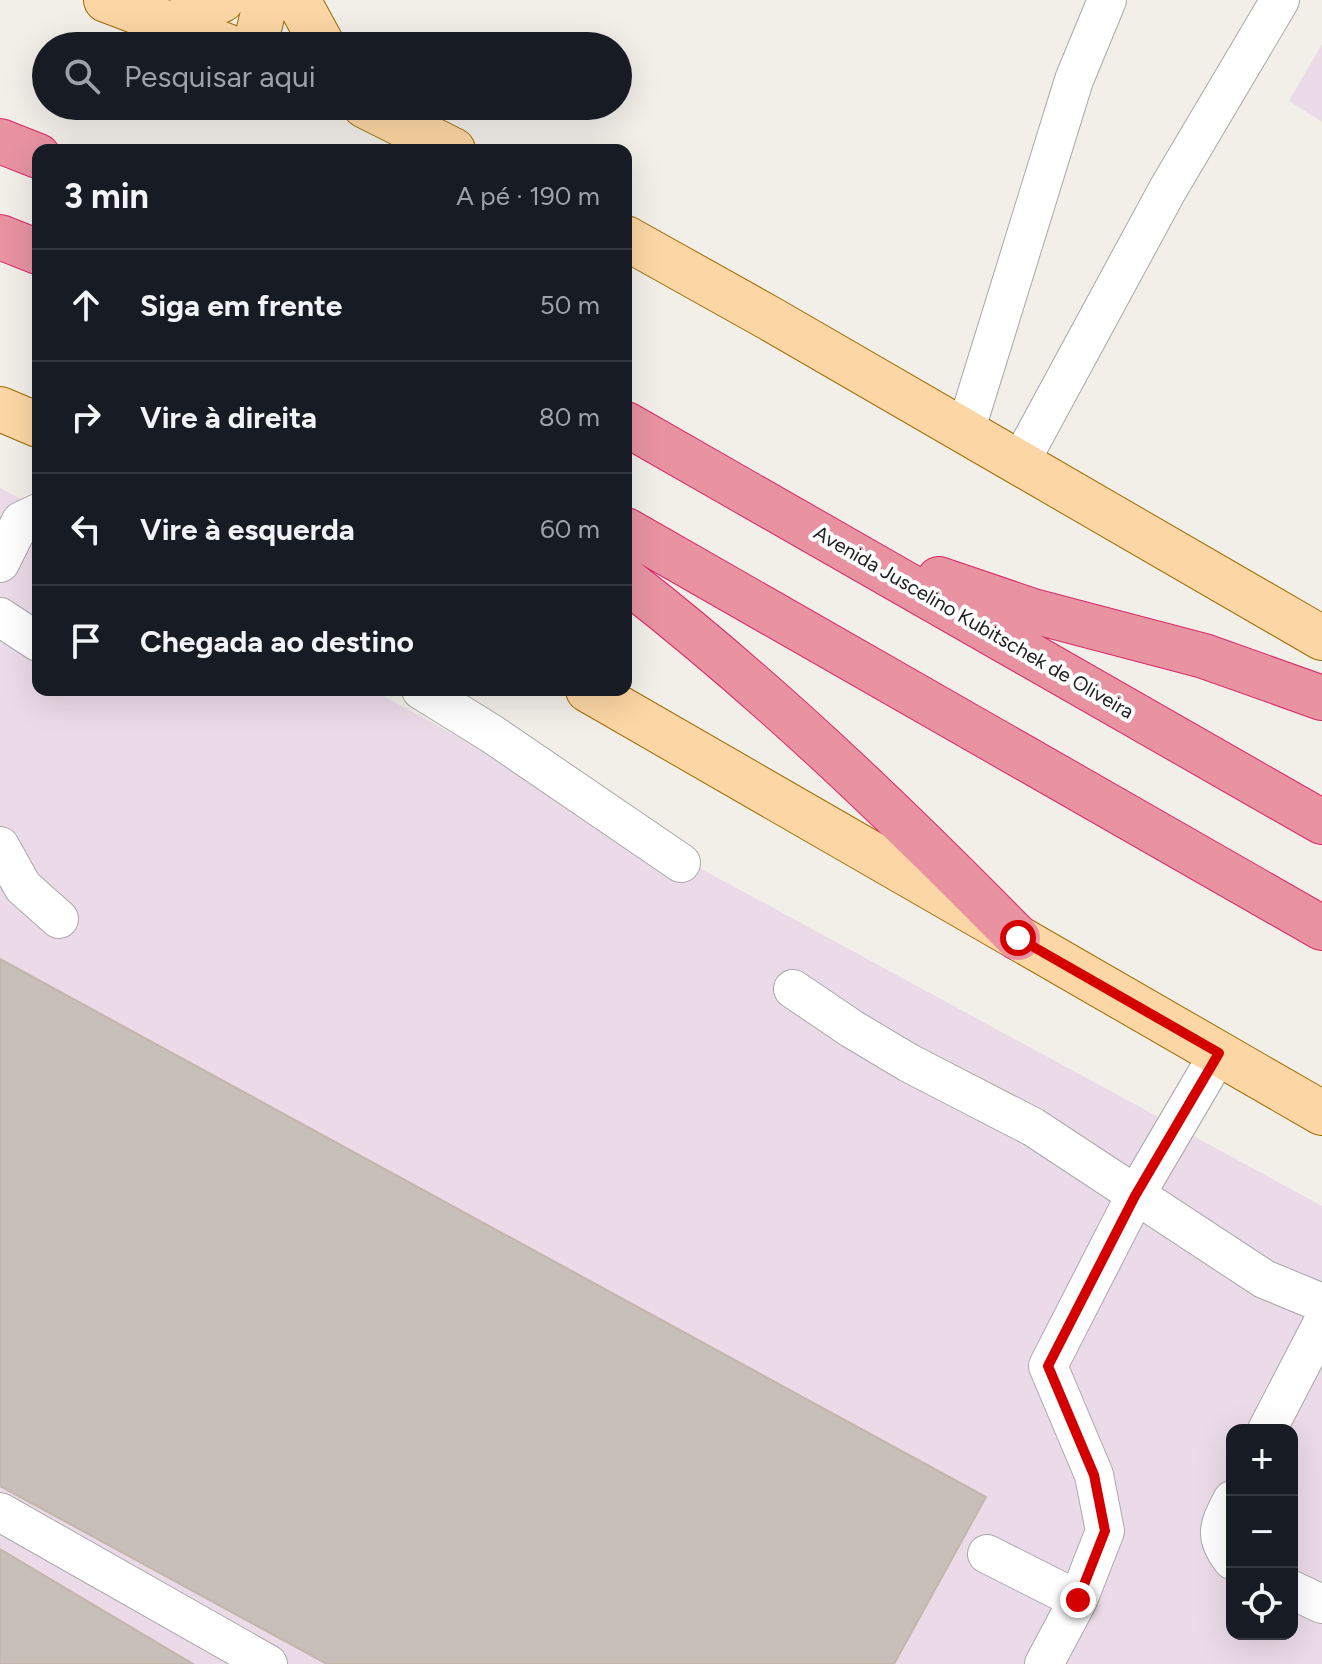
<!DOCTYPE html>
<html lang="pt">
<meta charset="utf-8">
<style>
:root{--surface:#171b24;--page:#20242c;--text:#f1f3f6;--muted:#9ea1a6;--line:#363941}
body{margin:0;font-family:Figtree,sans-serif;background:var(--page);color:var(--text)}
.controls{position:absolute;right:24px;bottom:24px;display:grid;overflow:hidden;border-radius:16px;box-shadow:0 8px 32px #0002}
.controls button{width:72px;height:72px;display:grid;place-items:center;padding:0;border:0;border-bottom:2px solid var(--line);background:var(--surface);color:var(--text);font:40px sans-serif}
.stop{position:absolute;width:24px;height:24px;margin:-18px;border:6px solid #d40000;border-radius:50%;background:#fff}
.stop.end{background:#d40000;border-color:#fff;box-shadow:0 2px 8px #0008}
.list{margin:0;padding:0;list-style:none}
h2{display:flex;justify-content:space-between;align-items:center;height:104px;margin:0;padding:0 32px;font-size:34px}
h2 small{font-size:26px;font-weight:400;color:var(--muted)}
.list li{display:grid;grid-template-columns:52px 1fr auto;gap:24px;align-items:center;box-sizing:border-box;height:112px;padding:0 32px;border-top:2px solid var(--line)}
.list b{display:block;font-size:30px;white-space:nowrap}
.list em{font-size:26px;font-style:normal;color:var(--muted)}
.icon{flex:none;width:44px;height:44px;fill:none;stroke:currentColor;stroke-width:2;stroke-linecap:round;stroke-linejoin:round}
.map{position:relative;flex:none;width:1322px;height:1664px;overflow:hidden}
.search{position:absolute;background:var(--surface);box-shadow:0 8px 32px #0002;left:32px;top:32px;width:600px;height:88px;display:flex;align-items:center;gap:20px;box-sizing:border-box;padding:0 28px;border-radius:44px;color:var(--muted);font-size:30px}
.panel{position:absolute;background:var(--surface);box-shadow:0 8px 32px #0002;left:32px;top:144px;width:600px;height:552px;border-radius:16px}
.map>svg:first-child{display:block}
.industrial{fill:#ebdbe8;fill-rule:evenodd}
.building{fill:#c7bfb8;stroke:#c4b6ab;stroke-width:2}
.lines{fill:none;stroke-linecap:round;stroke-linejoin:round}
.minor-casing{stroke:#a9a9a9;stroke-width:40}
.major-casing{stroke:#a06b00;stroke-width:46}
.highway-casing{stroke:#dc2a67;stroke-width:46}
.minor{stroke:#fff;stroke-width:38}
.major{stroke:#fcd6a4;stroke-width:44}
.highway{stroke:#e892a2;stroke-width:44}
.route{stroke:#d40000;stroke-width:10}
.labels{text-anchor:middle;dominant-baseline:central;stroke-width:8;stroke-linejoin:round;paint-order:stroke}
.street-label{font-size:20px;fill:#222;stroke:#fff}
</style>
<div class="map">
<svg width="1322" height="1664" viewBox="0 0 1322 1664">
<rect width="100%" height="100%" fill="#f2efe9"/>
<!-- industrial -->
<path class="industrial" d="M1322,44v78l-33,-21z
M0,488l38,20v182h334l950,516v458h-1322zM1232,1430h60v204h-60z"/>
<!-- building -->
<path class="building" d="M0,959l986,538 -92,167h-567l-327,-178z
M0,1549l193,115h-193z"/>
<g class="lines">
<!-- minor casing -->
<g class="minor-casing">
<path id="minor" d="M965,432l109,-352 33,-80
M1019,464l149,-275 112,-189
M0,563l21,-42 17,-8
M0,617l38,25
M421,690l71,44 189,129
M0,846l23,41 36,32
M793,989l59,40 57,34 124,64 231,152 58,24
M1267,1430l55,-106
M1232,1500c-13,26 -19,35 0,60
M0,1512l268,152
M987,1554l91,46
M1292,1590l30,14
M1044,1664l34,-64 27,-69 -11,-56 -46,-109 87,-170 84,-143"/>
</g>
<!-- major casing -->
<g class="major-casing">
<path id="major" d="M106,0l121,46
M298,0l25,46
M172,24l50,-24
M255,46l11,-46
M365,106l88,44
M626,238l143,80 553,320
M0,409l38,16
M588,690l734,423"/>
</g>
<!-- highway casing -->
<g class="highway-casing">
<path id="highway" d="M0,141l38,15
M0,237l38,15
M626,424l696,398
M626,530l696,398
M939,579l94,32 171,45 118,42
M626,580c140,109 268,232 392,358"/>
</g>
<!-- minor -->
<use href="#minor" class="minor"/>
<!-- major -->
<use href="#major" class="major"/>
<!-- highway -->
<use href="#highway" class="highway"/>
</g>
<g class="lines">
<!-- route -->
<path class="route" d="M1018,938l201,115 -84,143 -87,170 46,109 11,56 -27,69"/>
</g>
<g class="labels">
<!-- street labels -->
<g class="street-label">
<text transform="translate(974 622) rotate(30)">Avenida Juscelino Kubitschek de Oliveira</text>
</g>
</g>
</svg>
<div class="controls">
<button>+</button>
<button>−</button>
<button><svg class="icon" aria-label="locate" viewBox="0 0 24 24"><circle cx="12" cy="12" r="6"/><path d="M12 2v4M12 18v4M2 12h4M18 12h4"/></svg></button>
</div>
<div class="stop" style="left:1018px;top:938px"></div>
<div class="stop end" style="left:1078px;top:1600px"></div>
<div class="search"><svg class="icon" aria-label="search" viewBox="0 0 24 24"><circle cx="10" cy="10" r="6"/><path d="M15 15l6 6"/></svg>Pesquisar aqui</div>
<section class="panel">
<h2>3 min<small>A pé · 190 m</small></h2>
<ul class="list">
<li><svg class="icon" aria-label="ahead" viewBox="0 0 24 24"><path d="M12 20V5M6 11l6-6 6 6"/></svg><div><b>Siga em frente</b></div><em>50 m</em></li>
<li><svg class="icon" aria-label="right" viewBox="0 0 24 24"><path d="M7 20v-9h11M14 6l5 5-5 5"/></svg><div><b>Vire à direita</b></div><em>80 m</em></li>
<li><svg class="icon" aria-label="left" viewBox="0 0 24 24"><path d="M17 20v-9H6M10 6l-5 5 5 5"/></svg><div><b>Vire à esquerda</b></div><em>60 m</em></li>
<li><svg class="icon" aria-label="arrive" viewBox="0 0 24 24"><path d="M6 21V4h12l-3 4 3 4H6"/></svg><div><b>Chegada ao destino</b></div></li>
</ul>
</section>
</div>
